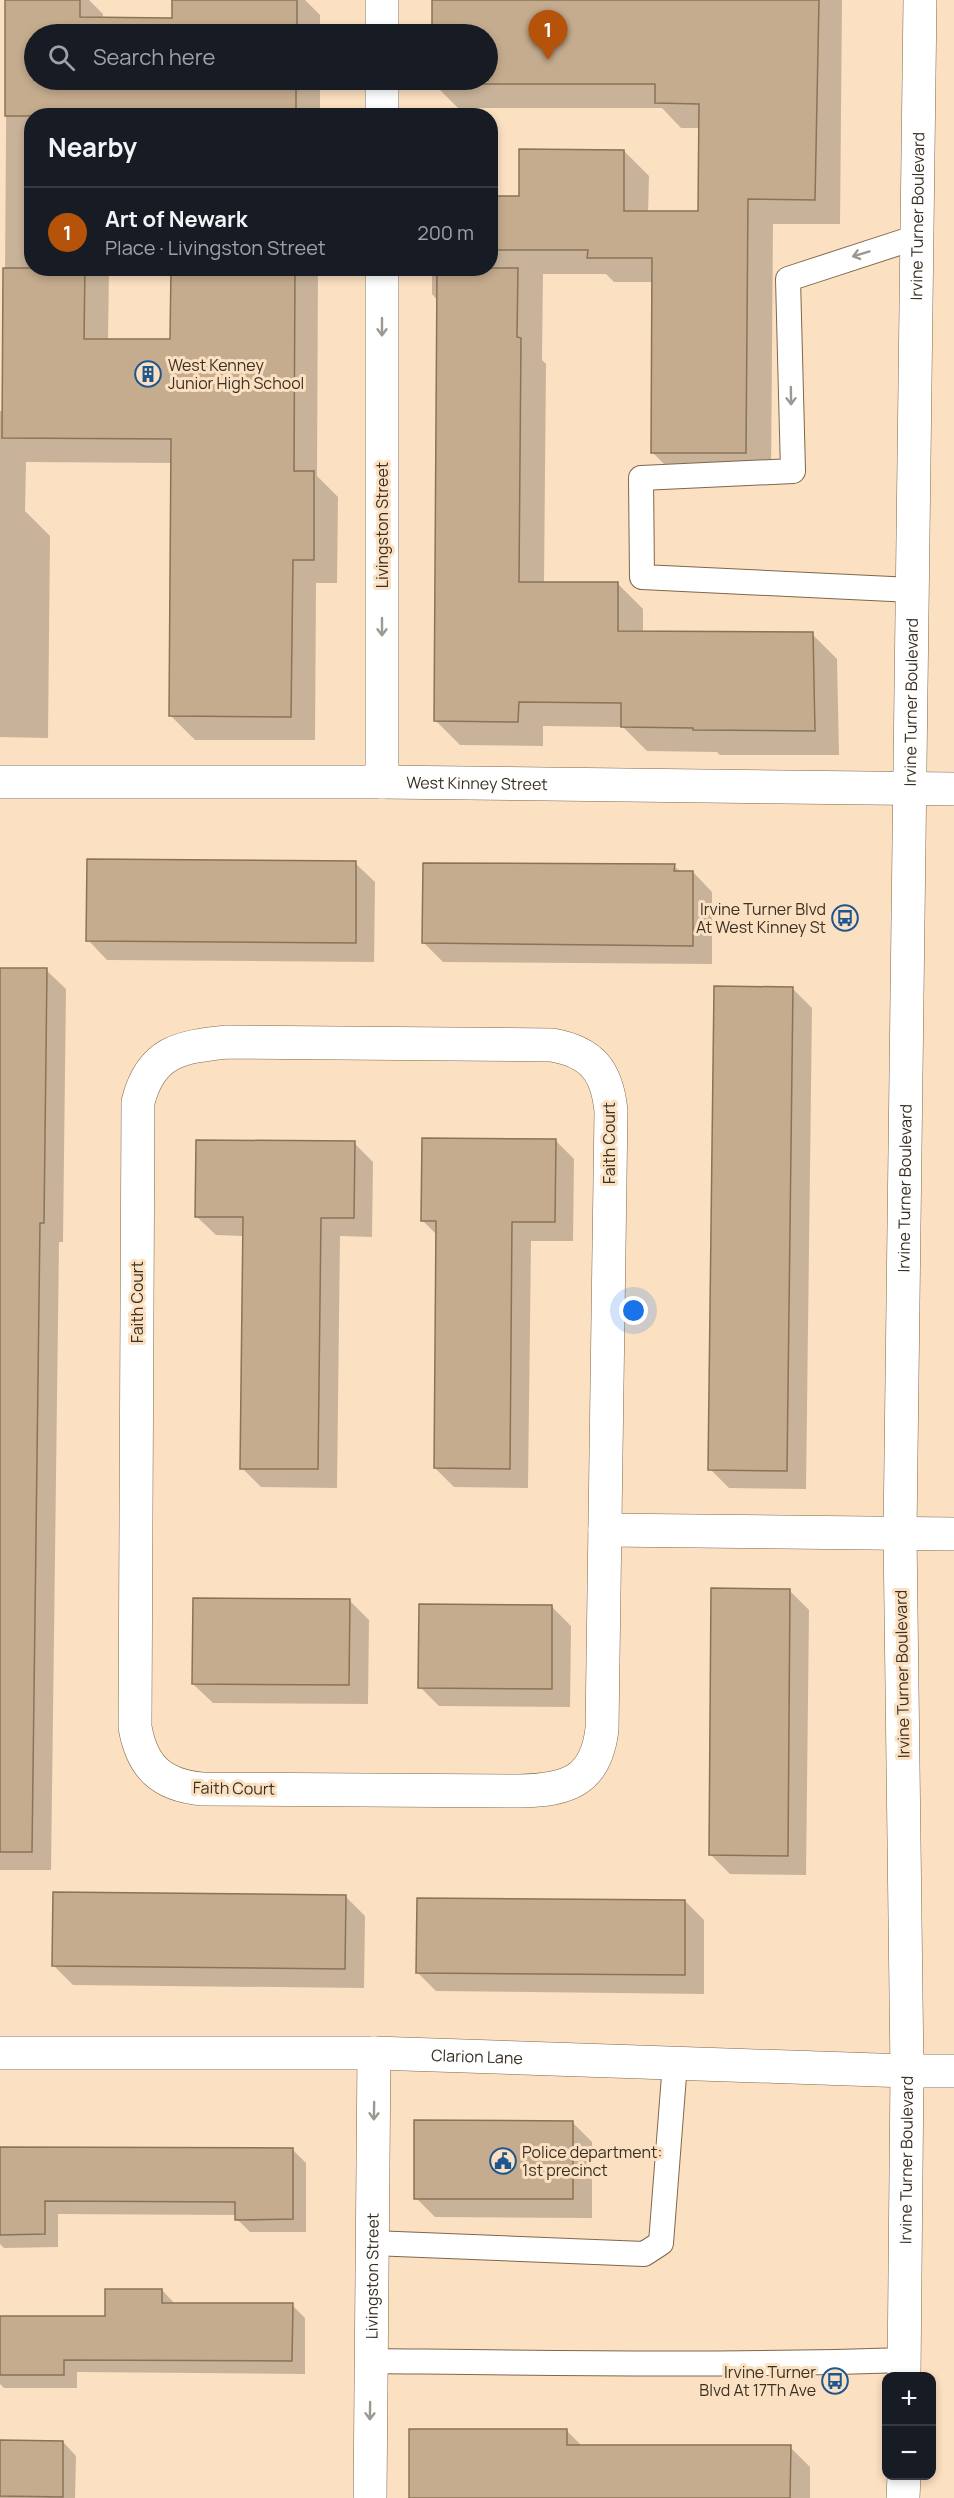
<!DOCTYPE html>
<meta charset="utf-8">
<style>
:root{--surface:#171b24;--page:#20242c;--text:#f1f3f6;--muted:#9ea1a6;--line:#363941;--accent:#b45309}
body{margin:0;font-family:Manrope,sans-serif;background:var(--page);color:var(--text)}
.controls{position:absolute;right:18px;bottom:18px;display:grid;overflow:hidden;border-radius:12px;box-shadow:0 3px 9px #0003}
.controls button{width:54px;height:54px;display:grid;place-items:center;padding:0;border:0;border-bottom:2px solid var(--line);background:var(--surface);color:var(--text);font:30px sans-serif}
.you{position:absolute;left:634px;top:1311px;width:21px;height:21px;margin:-15px;border:4px solid #fff;border-radius:50%;background:#1a73e8;box-shadow:0 0 0 9px #1a73e833}
.badge{display:grid;place-items:center;width:39px;height:39px;border-radius:50%;background:var(--accent);color:#fff;font-size:20px;font-weight:700}
.pin{position:absolute;translate:-50% -50px;filter:drop-shadow(0 2px 3px #0008)}
.pin::after{content:'';position:absolute;top:32px;width:21px;height:18px;background:inherit;clip-path:polygon(0 0,100% 0,50% 100%)}
.list{margin:0;padding:0;list-style:none}
h2{display:flex;justify-content:space-between;align-items:center;height:78px;margin:0;padding:0 24px;font-size:26px}
h2 small{font-size:20px;font-weight:400;color:var(--muted)}
.list li{display:grid;grid-template-columns:39px 1fr auto;gap:18px;align-items:center;box-sizing:border-box;height:90px;padding:0 24px;border-top:2px solid var(--line)}
.list b{display:block;font-size:22px;white-space:nowrap}
.list p{margin:0;font-size:20px;white-space:nowrap;color:var(--muted)}
.list em{font-size:20px;font-style:normal;color:var(--muted)}
.icon{flex:none;width:33px;height:33px;fill:none;stroke:currentColor;stroke-width:2;stroke-linecap:round;stroke-linejoin:round}
.map{position:relative;flex:none;width:954px;height:2498px;overflow:hidden}
.search{position:absolute;background:var(--surface);box-shadow:0 3px 9px #0003;left:24px;top:24px;width:474px;height:66px;display:flex;align-items:center;gap:15px;box-sizing:border-box;padding:0 21px;border-radius:33px;color:var(--muted);font-size:22px}
.panel{position:absolute;background:var(--surface);box-shadow:0 3px 9px #0003;left:24px;top:108px;width:474px;height:168px;border-radius:24px}
.map>svg:first-child{display:block}
.shadow{fill:#0003}
.building{fill:#c5ac8e;stroke:#8b7357;stroke-width:1.5}
.lines{fill:none;stroke-linecap:round;stroke-linejoin:round}
.lane-casing{stroke:#7f674b;stroke-width:26}
.street-casing{stroke:#7f674b;stroke-width:34}
.secondary-casing{stroke:#7f674b;stroke-width:34}
.lane{stroke:#fff;stroke-width:24}
.street{stroke:#fff;stroke-width:33}
.secondary{stroke:#fff;stroke-width:33}
.oneway{stroke:#9c9892}
.labels{text-anchor:middle;dominant-baseline:central;stroke-width:6;stroke-linejoin:round;paint-order:stroke}
.street-label{font-size:16px;fill:#3a3024;stroke:#fbe0c1}
.poi-label{font-size:16px;fill:#3a3024;stroke:#fbe0c1;text-anchor:start}
</style>
<div class="map">
<svg width="954" height="2498" viewBox="0 0 954 2498">
<rect width="100%" height="100%" fill="#fbe0c1"/>
<!-- shadow -->
<path class="shadow" d="M7,0h82l14,14v5h71v-19h131l15,15v19h-286v46h286v36h-288v152h77l-1,72 64,1 1,-73h145l-1,208 21,21 -1,86h-21l-1,157h-120l-24,-24 2,-253 -147,-1 -1,49 25,25 -2,202 -48,-1v-326h4z
M434,0h408l-2,224h-67l-2,254 -94,-1 -25,-25 1,-170h-39l-8,-8h-63l-1,86 4,4 -2,219 74,1 25,25v23l169,2 25,25 2,96h-119l-3,-3 -70,-1 -24,-24 -80,-1v20l-83,-1 -25,-25 3,-419 -6,-7v-26h58v-70h30l104,-47 25,25 -1,37h52v-85h-19l-19,-20h-204l-25,-25v-3h55v-46h-55z
M355,863l20,19 -1,80 -267,-2 -19,-20z
M674,866l7,6h12l19,20v72l-269,-2 -19,-19z
M0,969l46,1 20,19 -3,253h-4l-8,628h-51z
M792,988l20,20 -6,481 -77,-1 -19,-19z
M555,1140l19,19 -1,82h-42l-3,247 -74,-1 -19,-19 2,-233 -15,-15z
M354,1143l19,19 -1,75 -32,-1 -3,252 -76,-1 -19,-19 2,-232 -28,-1 -20,-19z
M790,1591l19,19 -3,265 -76,-1 -20,-20z
M350,1601l19,19 -1,84 -155,-1 -20,-19z
M552,1607l19,19 -1,81 -131,-1 -19,-19z
M345,1896l20,20 -1,72 -291,-3 -19,-19z
M685,1901l19,19v74l-268,-3 -19,-19z
M572,2122l20,20v76l-157,-1 -19,-19z
M0,2148l293,2 13,13v69h-56l-13,-13v-4l-179,-1v33l-54,1 -4,-4z
M162,2290l14,15h116l13,13v56l-228,-2v16h-73l-4,-4v-67h106z
M566,2430l17,17h207l20,20v31h-399z
M0,2442h63l13,14 -1,42h-75z"/>
<!-- building -->
<path class="building" d="M5,0h75v17l92,1v-18h125v34h-263v46h262v36h-291z
M432,0h387l-4,200 -67,-1 -2,254h-95l1,-195h-65l1,-8h-98v-54h29v-47l105,1v61h74l1,-107 -44,-1v-19h-224v-4h57v-46h-56z
M3,268h82l-1,71h86l1,-71h124l-1,203h20v89h-21l-2,157 -122,-1 2,-277 -169,-1z
M437,268h81l-1,69 4,1 -2,244h99v49l195,1 2,99 -122,-1v-2l-72,-1v-24l-102,-1 -1,20 -84,-1z
M87,859l269,2v82l-270,-2z
M423,863l252,1 -1,7h19v75l-271,-3z
M0,968h47l-3,255h-4l-8,629h-32z
M714,986l79,1 -6,484 -79,-1z
M422,1138l134,1 -1,83h-43l-2,247 -76,-1 2,-247h-15z
M196,1140l159,1 -1,77h-33l-3,251h-78l3,-252h-48z
M711,1588l79,1 -2,267 -79,-1z
M193,1598l157,1 -1,86 -157,-1z
M419,1604l133,1v84l-134,-1z
M53,1892l293,3 -1,74 -293,-3z
M417,1898l268,2v75l-269,-2z
M414,2120l159,1v78h-159z
M0,2147l293,1v71l-58,1v-18l-190,-1v33l-45,1z
M105,2289h57v14h131l-1,58 -228,-1v15h-64v-59h105z
M409,2429h158v16h224l-1,53h-381z
M0,2440l63,1v56l-63,-1z"/>
<g class="lines">
<!-- lane casing -->
<g class="lane-casing">
<path id="lane" d="M912,590l-270,-13 -1,-99 152,-7 -5,-192 129,-42
M372,2243l272,11 17,-11 14,-180
M371,2361c178,2 356,5 534,-1"/>
</g>
<!-- street casing -->
<g class="street-casing">
<g id="street">
<path d="M382,34v-34"/>
<path d="M382,116v-36"/>
<path d="M382,782v-514"/>
<path d="M227,1042l325,3c40,7 55,26 59,66l-9,618c-6,52 -34,61 -82,62l-318,-2c-41,-4 -60,-22 -67,-62l3,-625c13,-51 42,-55 89,-60z"/>
<path d="M605,1530l349,4"/>
<path id="s1" d="M0,2053h374l533,18h47"/>
<path id="s2" d="M370,2498l4,-445"/>
</g>
</g>
<!-- secondary casing -->
<g class="secondary-casing">
<g id="secondary">
<path id="s3" d="M0,782h382l572,7"/>
<path id="s4" d="M904,2376l3,-305 -7,-538 20,-1533"/>
<path d="M903,2498l1,-22"/>
</g>
</g>
<!-- lane -->
<use href="#lane" class="lane"/>
<!-- street -->
<use href="#street" class="street"/>
<!-- secondary -->
<use href="#secondary" class="secondary"/>
</g>
<!-- one-way arrows -->
<defs><path id="oneway-shaft" d="M-6 0H5M1.5-3L5.5 0L1.5 3" fill="none" stroke-width="1.6" stroke-linecap="round" stroke-linejoin="round" transform="scale(1.5)"/></defs>
<g class="oneway">
<use href="#oneway-shaft" transform="translate(861 254) rotate(163)"/>
<use href="#oneway-shaft" transform="translate(382 327) rotate(90)"/>
<use href="#oneway-shaft" transform="translate(791 396) rotate(89)"/>
<use href="#oneway-shaft" transform="translate(382 627) rotate(90)"/>
<use href="#oneway-shaft" transform="translate(374 2111) rotate(91)"/>
<use href="#oneway-shaft" transform="translate(370 2411) rotate(91)"/>
</g>
<!-- icons -->
<defs>
<g id="building-ring" transform="scale(1.35)"><circle r="9.5" fill="#fbe0c1" stroke="#1e578f" stroke-width="1.5"/><path d="M-4-6H4V6H1V3H-1V6H-4ZM-2.5-4.3h1.7v1.8h-1.7ZM.8-4.3h1.7v1.8H.8ZM-2.5-1h1.7V.8h-1.7ZM.8-1h1.7V.8H.8Z" fill="#1e578f"/></g>
<g id="bus-ring" transform="scale(1.35)"><circle r="9.5" fill="#fbe0c1" stroke="#1e578f" stroke-width="1.5"/><path d="M-5-6H5V4H4V6H2V4H-2V6H-4V4H-5ZM-3.5-4V0h7V-4ZM-3.5 1.2v1.5H-2V1.2ZM2 1.2v1.5H3.5V1.2Z" fill="#1e578f"/></g>
<g id="civic-ring" transform="scale(1.35)"><circle r="9.5" fill="#fbe0c1" stroke="#1e578f" stroke-width="1.5"/><path d="M-.6-6.5H3V-4.5H.6V-3L4-1V1h2V6H-6V1h2V-1L-.6-3ZM-1.2 2.5V6h2.4V2.5Z" fill="#1e578f"/></g>
</defs>
<g fill-rule="evenodd">
<use href="#building-ring" x="148" y="374"/>
<use href="#bus-ring" x="845" y="918"/>
<use href="#civic-ring" x="503" y="2161"/>
<use href="#bus-ring" x="835" y="2381"/>
</g>
<g class="labels">
<!-- street labels -->
<g class="street-label">
<text stroke="none"><textPath href="#s4" startOffset="2160">Irvine Turner Boulevard</textPath></text>
<text transform="translate(382 525) rotate(-90)">Livingston Street</text>
<text stroke="none"><textPath href="#s4" startOffset="1674">Irvine Turner Boulevard</textPath></text>
<text stroke="none"><textPath href="#s3" startOffset="477">West Kinney Street</textPath></text>
<text transform="translate(609 1143) rotate(-90)">Faith Court</text>
<text stroke="none"><textPath href="#s4" startOffset="1188">Irvine Turner Boulevard</textPath></text>
<text transform="translate(137 1302) rotate(-90)">Faith Court</text>
<text transform="translate(902 1674) rotate(-91)">Irvine Turner Boulevard</text>
<text transform="translate(234 1788) rotate(1)">Faith Court</text>
<text stroke="none"><textPath href="#s1" startOffset="477">Clarion Lane</textPath></text>
<text stroke="none"><textPath href="#s4" startOffset="216">Irvine Turner Boulevard</textPath></text>
<text stroke="none"><textPath href="#s2" startOffset="222">Livingston Street</textPath></text>
</g>
<!-- poi labels -->
<g class="poi-label">
<text x="168" y="365">West Kenney<tspan x="168" dy="18">Junior High School</tspan></text>
<text x="826" y="909" text-anchor="end">Irvine Turner Blvd<tspan x="826" dy="18">At West Kinney St</tspan></text>
<text x="522" y="2152">Police department:<tspan x="522" dy="18">1st precinct</tspan></text>
<text x="816" y="2372" text-anchor="end">Irvine Turner<tspan x="816" dy="18">Blvd At 17Th Ave</tspan></text>
</g>
</g>
</svg>
<div class="controls">
<button>+</button>
<button>−</button>
</div>
<div class="you"></div>
<div class="pin badge" style="left:548px;top:60px">1</div>
<div class="search"><svg class="icon" aria-label="search" viewBox="0 0 24 24"><circle cx="10" cy="10" r="6"/><path d="M15 15l6 6"/></svg>Search here</div>
<section class="panel">
<h2>Nearby<small></small></h2>
<ul class="list">
<li><span class="badge">1</span><div><b>Art of Newark</b><p>Place · Livingston Street</p></div><em>200 m</em></li>
</ul>
</section>
</div>
